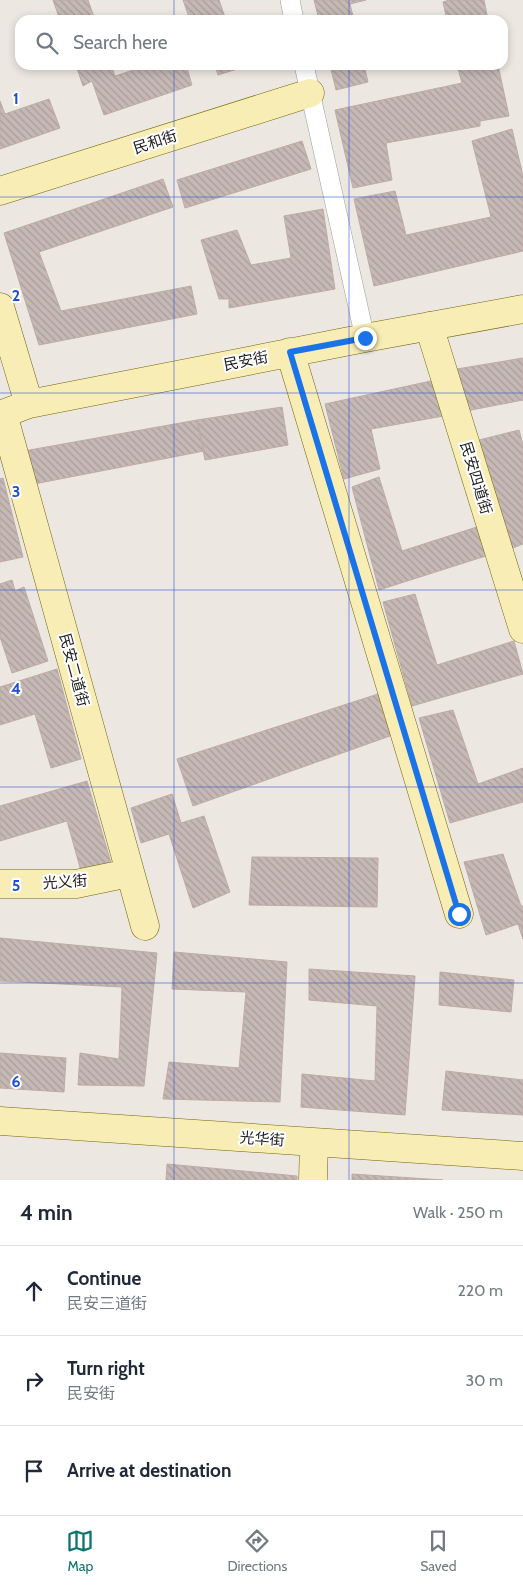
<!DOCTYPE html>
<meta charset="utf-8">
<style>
:root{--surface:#fff;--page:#f6f6f7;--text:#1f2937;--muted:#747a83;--line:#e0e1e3;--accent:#0f766e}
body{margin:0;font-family:Cabin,"Noto Sans SC",sans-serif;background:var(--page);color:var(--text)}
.stop{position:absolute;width:15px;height:15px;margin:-11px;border:4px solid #1a73e8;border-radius:50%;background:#fff}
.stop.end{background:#1a73e8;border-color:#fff;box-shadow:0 1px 5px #0008}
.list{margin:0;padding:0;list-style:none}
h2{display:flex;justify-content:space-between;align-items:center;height:65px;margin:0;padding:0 20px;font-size:21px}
h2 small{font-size:16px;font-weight:400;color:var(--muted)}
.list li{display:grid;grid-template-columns:32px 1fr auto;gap:15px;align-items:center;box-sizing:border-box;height:90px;padding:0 20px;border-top:1px solid var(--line)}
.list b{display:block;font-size:19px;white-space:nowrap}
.list p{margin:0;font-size:16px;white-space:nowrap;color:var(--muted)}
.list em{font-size:16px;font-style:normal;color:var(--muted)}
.icon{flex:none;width:28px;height:28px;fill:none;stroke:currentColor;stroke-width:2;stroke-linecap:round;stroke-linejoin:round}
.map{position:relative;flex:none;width:523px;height:1180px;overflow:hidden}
.search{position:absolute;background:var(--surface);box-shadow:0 2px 8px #0003;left:15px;right:15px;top:15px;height:55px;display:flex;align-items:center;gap:12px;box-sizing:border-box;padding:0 18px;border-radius:15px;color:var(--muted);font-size:19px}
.sheet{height:335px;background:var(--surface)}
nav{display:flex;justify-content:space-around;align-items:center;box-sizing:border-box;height:70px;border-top:1px solid var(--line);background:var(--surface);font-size:14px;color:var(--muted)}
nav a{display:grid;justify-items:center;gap:2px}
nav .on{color:var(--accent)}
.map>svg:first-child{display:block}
.building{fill:url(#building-back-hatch);stroke:#beaba4}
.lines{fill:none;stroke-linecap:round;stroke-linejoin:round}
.street-casing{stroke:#9d9d9d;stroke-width:20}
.secondary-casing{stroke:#6f6607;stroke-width:29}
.street{stroke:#fff;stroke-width:19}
.secondary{stroke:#f8eeb5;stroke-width:28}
.route{stroke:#1a73e8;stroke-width:6}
.grid{fill:none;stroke:#1d4ed8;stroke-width:1;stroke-opacity:0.55}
.labels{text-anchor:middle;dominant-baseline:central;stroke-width:4;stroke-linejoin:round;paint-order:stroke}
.street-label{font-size:15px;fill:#1c1c1c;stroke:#fff}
.grid-label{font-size:16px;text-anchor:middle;font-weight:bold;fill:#1d4ed8;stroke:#fff;stroke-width:4;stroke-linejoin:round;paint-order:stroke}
</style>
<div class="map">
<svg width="523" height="1180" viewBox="0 0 523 1180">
<defs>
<pattern id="building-back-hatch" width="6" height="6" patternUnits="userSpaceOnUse" patternTransform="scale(1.25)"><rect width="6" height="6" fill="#c5b8b5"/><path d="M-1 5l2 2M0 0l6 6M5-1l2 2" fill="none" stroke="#a99e9b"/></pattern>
</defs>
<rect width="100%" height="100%" fill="#ede7e1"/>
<!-- building -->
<path class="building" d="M53,0h35l7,20h-35z
M183,0h36l7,20h-36z
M314,0h52l-16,4 4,16h-35z
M449,0h35l4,20h-41l-4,-18z
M76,65h35l4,11 34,-11h37l6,20 -88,30 -12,-34 -9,5z
M215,65h35l-32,10z
M330,65h34l4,17 -32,8z
M457,65h41l11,51 -29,5v5l-94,17 6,37 -39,8 -18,-78 127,-27z
M49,99l11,29 -60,21v-48l5,13z
M512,129l11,47v75l-149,35 -20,-87 41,-8 11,44 85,-18 -19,-76z
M302,141l9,28 -126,39 -8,-28z
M163,179l10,28 -134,45 22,59 130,-25 6,28 -158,31 -35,-112z
M323,209l12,80 -106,19v-9h-10l-18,-59 36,-10 14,35 40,-7 -7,-42z
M523,358v42l-57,11 -9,-42z
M440,379l9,36 -78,14 9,40 -36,10 -19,-75z
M282,407l6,38 -83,15 -8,-40z
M197,420l7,31 -170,33 -10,-33z
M519,430l4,15v99l-10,4 -34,-108z
M379,477l23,74 81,-26 9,29 -113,36 -27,-103z
M3,478l20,79 -23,5v-83z
M12,580l3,11 9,-4 24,74 -36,12 -12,-36v-53z
M415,594l22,71 77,-24 9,33 -111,32 -29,-104z
M57,669l24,90 -30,9 -16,-54 -35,11v-38z
M378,694l12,42 -197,70 -16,-47z
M453,710l25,74 45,-16v34l-73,21 -31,-105z
M87,781l24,82 -30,8 -14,-50 -67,20v-35z
M172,794l9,29 23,-7 26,76 -37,16 -24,-74 -28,9 -10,-35z
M503,854l18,52h2v33l-5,-15 -32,11 -22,-73z
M252,857l126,1 -1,49 -128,-2z
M0,938l157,15 -13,133 -66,-1 2,-32 39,6 3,-72 -122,-6z
M174,952l113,10 -7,140 -117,-3 6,-37 70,6 7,-76 -74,-3z
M309,969l106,7 -10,139 -104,-8 1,-33 73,7 2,-75 -68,-6z
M440,972l74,8 -3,32 -72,-7z
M0,1053l66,5 -2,34 -64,-4z
M446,1071l77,9v35l-81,-5z
M167,1164l130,12v4h-131z
M352,1174l91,6h-91z"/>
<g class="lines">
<!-- street casing -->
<g class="street-casing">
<path id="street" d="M290,0l4,20
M304,65l61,273"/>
</g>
<!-- secondary casing -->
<g class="secondary-casing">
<path id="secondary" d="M0,191l310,-98
M0,307l29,97
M429,326l94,303
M290,352l169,562
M3,414l142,512
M0,415l29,-11 336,-66 158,-29
M0,884h76l53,-11
M0,1121l523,35
M313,1180l1,-38"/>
</g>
<!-- street -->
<use href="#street" class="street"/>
<!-- secondary -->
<use href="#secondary" class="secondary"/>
</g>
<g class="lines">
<!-- route -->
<path class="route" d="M365,338l-75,14 169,562"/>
</g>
<!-- grid -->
<path class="grid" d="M174,0v20M349,0v20M174,65v1115M349,65v1115M0,197h523M0,393h523M0,590h523M0,787h523M0,983h523"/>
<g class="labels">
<!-- street labels -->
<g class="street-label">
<text transform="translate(155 142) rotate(-18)">民和街</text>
<text transform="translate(246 361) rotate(-11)">民安街</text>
<text transform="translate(476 478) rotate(73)">民安四道街</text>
<text transform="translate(74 670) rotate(75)">民安二道街</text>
<text transform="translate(65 882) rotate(-4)">光义街</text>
<text transform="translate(262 1139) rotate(4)">光华街</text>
</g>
</g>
<g class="grid-label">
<text x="16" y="104">1</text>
<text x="16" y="301">2</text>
<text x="16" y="497">3</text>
<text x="16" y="694">4</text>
<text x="16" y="891">5</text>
<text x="16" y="1087">6</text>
</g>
</svg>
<div class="stop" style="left:459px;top:914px"></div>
<div class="stop end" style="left:365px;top:338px"></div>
<div class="search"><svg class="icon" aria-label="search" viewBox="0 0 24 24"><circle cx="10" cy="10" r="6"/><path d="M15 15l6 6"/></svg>Search here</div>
</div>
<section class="sheet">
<h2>4 min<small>Walk · 250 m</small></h2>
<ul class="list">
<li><svg class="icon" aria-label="ahead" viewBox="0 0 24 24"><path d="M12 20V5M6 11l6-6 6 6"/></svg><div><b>Continue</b><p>民安三道街</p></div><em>220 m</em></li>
<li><svg class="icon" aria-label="right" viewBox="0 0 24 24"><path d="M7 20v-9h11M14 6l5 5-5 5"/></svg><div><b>Turn right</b><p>民安街</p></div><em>30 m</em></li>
<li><svg class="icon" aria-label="arrive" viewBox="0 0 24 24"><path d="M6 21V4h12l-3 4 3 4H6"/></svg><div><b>Arrive at destination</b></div></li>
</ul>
</section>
<nav>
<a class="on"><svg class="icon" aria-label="map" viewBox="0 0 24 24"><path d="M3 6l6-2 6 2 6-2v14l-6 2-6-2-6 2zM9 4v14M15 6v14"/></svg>Map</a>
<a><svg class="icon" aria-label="directions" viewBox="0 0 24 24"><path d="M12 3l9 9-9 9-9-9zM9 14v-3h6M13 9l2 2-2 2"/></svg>Directions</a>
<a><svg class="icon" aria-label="saved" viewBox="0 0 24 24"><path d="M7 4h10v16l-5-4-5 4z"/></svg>Saved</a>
</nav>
